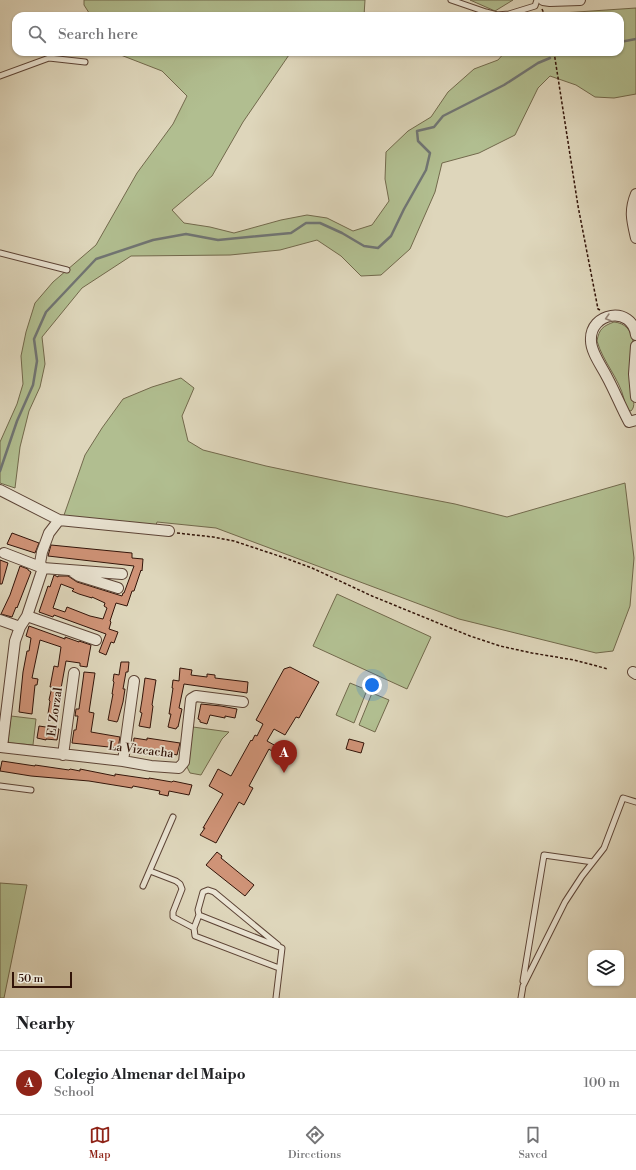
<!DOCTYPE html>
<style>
:root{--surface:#fff;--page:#f2f2f2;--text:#202124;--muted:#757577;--line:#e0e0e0;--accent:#8f2418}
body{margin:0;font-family:"Libre Bodoni",serif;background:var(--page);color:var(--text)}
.controls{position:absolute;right:12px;bottom:12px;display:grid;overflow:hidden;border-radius:8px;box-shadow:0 1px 3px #0004}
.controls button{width:36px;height:36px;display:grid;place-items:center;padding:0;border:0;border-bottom:1px solid var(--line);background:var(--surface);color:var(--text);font:20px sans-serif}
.scale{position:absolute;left:12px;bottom:10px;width:60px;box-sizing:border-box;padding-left:4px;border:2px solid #321409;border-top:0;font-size:11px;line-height:14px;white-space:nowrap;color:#321409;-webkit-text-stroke:3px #eae4d3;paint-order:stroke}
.you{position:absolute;left:372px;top:685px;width:14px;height:14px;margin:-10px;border:3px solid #fff;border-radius:50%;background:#1a73e8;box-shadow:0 0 0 6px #1a73e833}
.badge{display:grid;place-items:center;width:26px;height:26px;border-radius:50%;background:var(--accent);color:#fff;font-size:13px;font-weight:700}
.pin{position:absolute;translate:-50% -33px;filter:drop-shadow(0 1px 2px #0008)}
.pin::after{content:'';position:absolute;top:21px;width:14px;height:12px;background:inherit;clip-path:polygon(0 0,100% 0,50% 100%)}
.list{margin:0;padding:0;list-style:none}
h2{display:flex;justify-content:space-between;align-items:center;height:52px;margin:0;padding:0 16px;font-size:17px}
h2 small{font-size:13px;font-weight:400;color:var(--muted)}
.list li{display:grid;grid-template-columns:26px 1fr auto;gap:12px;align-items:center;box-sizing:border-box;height:64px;padding:0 16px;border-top:1px solid var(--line)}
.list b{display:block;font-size:15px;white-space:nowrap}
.list p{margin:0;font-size:13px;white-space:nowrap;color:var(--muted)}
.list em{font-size:13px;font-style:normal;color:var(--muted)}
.icon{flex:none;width:22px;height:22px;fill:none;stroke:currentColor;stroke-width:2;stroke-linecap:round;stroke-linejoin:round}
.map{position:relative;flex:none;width:636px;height:998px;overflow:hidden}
.search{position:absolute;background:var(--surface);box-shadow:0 1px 3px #0004;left:12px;right:12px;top:12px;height:44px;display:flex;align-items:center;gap:10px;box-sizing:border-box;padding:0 14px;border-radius:12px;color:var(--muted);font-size:15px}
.sheet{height:116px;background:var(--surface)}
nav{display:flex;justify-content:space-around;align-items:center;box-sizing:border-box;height:56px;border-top:1px solid var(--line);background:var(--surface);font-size:11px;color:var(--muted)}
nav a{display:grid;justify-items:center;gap:2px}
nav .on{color:var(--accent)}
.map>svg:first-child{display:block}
.green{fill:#b1be90;stroke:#72694c}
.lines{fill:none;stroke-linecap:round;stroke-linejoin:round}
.stream{stroke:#707574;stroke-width:2.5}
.building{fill:#cf9377;stroke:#321409;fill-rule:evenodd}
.lane-casing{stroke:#5d4436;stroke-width:7}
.street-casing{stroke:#5d4436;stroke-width:12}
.path{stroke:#321409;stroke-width:1.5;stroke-dasharray:3 2;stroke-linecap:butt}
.lane{stroke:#eae4d3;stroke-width:5}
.street{stroke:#eae4d3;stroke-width:10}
.oneway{stroke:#978678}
.labels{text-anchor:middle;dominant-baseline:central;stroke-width:3.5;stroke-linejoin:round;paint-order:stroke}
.street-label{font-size:12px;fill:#321409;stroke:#eae4d3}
</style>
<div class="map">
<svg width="636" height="998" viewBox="0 0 636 998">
<rect width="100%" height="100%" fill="#ded6bb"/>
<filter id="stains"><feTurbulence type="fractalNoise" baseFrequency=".005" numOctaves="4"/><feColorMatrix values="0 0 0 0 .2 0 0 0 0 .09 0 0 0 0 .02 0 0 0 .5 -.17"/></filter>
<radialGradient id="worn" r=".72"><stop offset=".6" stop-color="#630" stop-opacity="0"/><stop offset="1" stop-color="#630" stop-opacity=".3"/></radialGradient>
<!-- green -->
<path class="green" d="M84,0h281l-1,16h-273l-7,-11z
M470,0h43l-18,11z
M636,8v86l-22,4 -19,-1 -19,-12 -26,-9 -12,12 -23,47 -36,18 -37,10 -7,29 -25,57 -29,26 -20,1 -20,-20 -24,-16 -37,10 -50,5 -99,1 -49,32 -40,49 3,27 -5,23 -11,24 -9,36 -5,41 -15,-5v-41l17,-38 6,-20 -2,-28 5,-24 9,-29 18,-21 43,-37 41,-72 36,-49 14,-28 -25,-25 -49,-19h178l-48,70 -31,54 -40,34 12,13 26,4 24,6 47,-13 26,-5 20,3 26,13 19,-6 17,-24 -4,-22 1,-27 22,-21 23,-14 17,-25 26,-23 24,-9 7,-8h115v-36h-65l7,-3z
M614,322c11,1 17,8 19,19 0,16 -3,36 -1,51 1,7 4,14 -1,19 -7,-1 -6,-6 -7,-12 -5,-21 -21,-37 -27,-58 2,-12 6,-15 17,-19z
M181,378l13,10 -12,28 6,25 15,9 63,16 81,17 108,21 52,13 118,-34 9,75 -4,48 -17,45 -17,2 -137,-34 -243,-91 -59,-6 -2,6 -92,-10 22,-63 17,-27 21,-29 29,-12z
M337,594l94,43 -24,52 -94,-43z
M350,683l17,7 -13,33 -18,-8z
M372,693l17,7 -14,32 -16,-7z
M11,716l25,3 -3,26 -23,-2 -2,-2z
M193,727l36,5 -7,7 -21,36 -11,-2 -3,-6z
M0,883l27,2 -23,113h-4z"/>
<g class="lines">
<!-- stream -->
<path class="stream" d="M620,42l16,-3
M558,54l6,-2
M0,471l17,-50 16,-36 4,-24 -3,-22 12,-27 50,-53 57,-19 33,-6 32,6 73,-7 15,-10h14l22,10 22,13 14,2 13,-12 13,-27 22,-39 4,-17 -12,-12 -1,-10 17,-4 9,-11 61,-31 34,-22 12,-5"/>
</g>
<!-- building -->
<path class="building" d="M12,533l27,10 -4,10 -28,-9z
M51,545l81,8v5l11,1 -1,12 -1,-1 -7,21h-2l-5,15 -11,-3 -6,18 1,1 -2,7 9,3 -4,11 -3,-1 -5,13 -7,-3 7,-18 -52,-19 -1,2 -14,-5 9,-26 2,1 4,-12 4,2v-1h10l9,6 45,14 1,-3h1l10,-27 -86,-10zM61,584l13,5 -2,2 7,3 13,4v-1l13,6 -1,3 3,2 -4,11 -13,-3 -23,-9 -2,5 -12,-4z
M0,560l8,3 -6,21h-2z
M20,566l8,3v1l3,2 -14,36 -1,-1 -4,10 -11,-3 9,-19z
M29,626l36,13v-2l14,5v-1l12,4 -4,22 -7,-1v-3l-14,-2 -6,33h1l-3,18h-2v4l-8,-2 2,-13 -1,-1 3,-13h-2l4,-21 4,1 3,-20 -21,-7 -8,38 6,1 -1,6h-2l-3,29 -13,-2 4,-40 4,-21h2l2,-13 -5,-2z
M121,662h8l-1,10h-2l-3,17h2l-2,13 -5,18 -1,2 -9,-2 5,-26h-1l2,-12 -1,-1 1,-7 5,1z
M290,667l29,15 -20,36 -3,-1 -11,18 -11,-6 -7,12 9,5 -3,6 -4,-3 -20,37 4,2 -9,17 -5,-3 -23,41 -16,-8 5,-7h-2l20,-34 -14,-8 9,-17 13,7 20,-36 1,1 3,-6 2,1 6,-12 -7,-4 28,-51z
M180,668l12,2 -1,5 16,2v-3l8,1v3l33,4 -1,11 -63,-9 -5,24 3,1 -4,18h-1l-1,2 -8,-2 3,-13h-2l4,-26h-1l1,-8 6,1z
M84,672l11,1 -6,39 5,1 -3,19 29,5 -2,11 -46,-5 2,-13h2l2,-14h-3l1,-7h3l4,-29z
M145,678l11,2 -4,25 1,1 -3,22 -11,-2 3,-13 -2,-1 2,-12z
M201,704l20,2 16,3 -2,9 -10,-2v2l-15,-3 -3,9 -7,-2v-2l-2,-1z
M39,726l20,3 -2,11 -11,-1v1l-9,-2z
M134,738l13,2v-2l33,5 -3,12 -11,-3v2l-23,-4 -1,1 -9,-1z
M349,739l15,4 -3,10 -15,-4z
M2,761l33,5v-1l34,5 1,-1 10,2v-2l35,7v-2l34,5v-1l23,4 1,-1 19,4 -3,10 -20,-4 -1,5 -9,-2 1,-3 -27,-5 -1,2 -43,-7 -58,-5 -31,-5z
M217,852l5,4 -1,2 33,27 -9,11 -39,-31z"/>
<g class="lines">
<!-- lane casing -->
<g class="lane-casing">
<path id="lane" d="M451,0l35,12 11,3 12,-1 26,-8 2,-6
M0,76l49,-18 36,4
M0,253l67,17
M0,786l31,4
M150,871l26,10 4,3 2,5 -9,23v5l21,11
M143,886l30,-69
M199,915l-1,-5 5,-18 5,-2 6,2 64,53
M523,981l21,-126 49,7
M276,998l6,-50 -83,-33 -5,13 1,8 84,32
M521,998l2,-12 42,-84 17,-26 22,-28 19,-50 13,4"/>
</g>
<!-- street casing -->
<g class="street-casing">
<path id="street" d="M543,0l7,1 30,-1
M636,194c-7,17 -4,27 0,44
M636,335c-4,-30 -47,-23 -45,6 0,11 11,26 16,36 8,15 14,30 22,45l7,-2
M636,346l-2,28 2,23
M0,490l59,30 110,11
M4,553l39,15 79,6
M73,572l6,4 39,12
M27,616l69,24
M0,620l20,7
M633,672l3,2
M0,747l123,14 28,5 28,2 5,-6 7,-63 5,-3 47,6
M2,747l13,-106 5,-14 7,-11 16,-48 -3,-5 2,-11 7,-19 10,-13
M63,755l11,-82
M123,761l11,-80"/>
</g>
<!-- path -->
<path class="path" d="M542,9l3,7
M554,52l24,154 20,103 2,1
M177,533l36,4 21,4 51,17 27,10 60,28 98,40 30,10 32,7 42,7 34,9"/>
<!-- lane -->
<use href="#lane" class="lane"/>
<!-- street -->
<use href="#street" class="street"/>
</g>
<!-- one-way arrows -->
<defs><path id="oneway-chevron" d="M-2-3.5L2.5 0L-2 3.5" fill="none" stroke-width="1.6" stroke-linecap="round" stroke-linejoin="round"/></defs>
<use class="oneway" href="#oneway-chevron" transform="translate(608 318) rotate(164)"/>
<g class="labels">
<!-- street labels -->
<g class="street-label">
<text transform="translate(55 712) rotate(-82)">El Zorzal</text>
<text transform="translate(141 750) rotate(7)">La Vizcacha</text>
</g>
</g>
<rect width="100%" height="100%" filter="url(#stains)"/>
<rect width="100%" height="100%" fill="url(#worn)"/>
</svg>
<div class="controls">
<button><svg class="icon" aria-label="layers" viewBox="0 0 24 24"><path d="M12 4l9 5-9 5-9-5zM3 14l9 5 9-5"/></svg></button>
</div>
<div class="scale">50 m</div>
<div class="you"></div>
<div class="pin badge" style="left:284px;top:773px">A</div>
<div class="search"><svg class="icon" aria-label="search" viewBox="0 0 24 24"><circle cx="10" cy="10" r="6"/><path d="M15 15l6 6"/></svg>Search here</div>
</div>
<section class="sheet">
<h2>Nearby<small></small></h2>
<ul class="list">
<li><span class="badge">A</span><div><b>Colegio Almenar del Maipo</b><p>School</p></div><em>100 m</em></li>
</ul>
</section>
<nav>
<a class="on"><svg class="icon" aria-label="map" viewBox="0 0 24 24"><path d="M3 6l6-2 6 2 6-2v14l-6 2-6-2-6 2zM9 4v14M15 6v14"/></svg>Map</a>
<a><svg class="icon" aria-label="directions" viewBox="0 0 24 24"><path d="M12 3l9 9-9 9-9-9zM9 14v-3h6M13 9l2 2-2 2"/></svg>Directions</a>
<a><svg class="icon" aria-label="saved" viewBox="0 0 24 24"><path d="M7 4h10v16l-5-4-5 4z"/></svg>Saved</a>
</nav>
